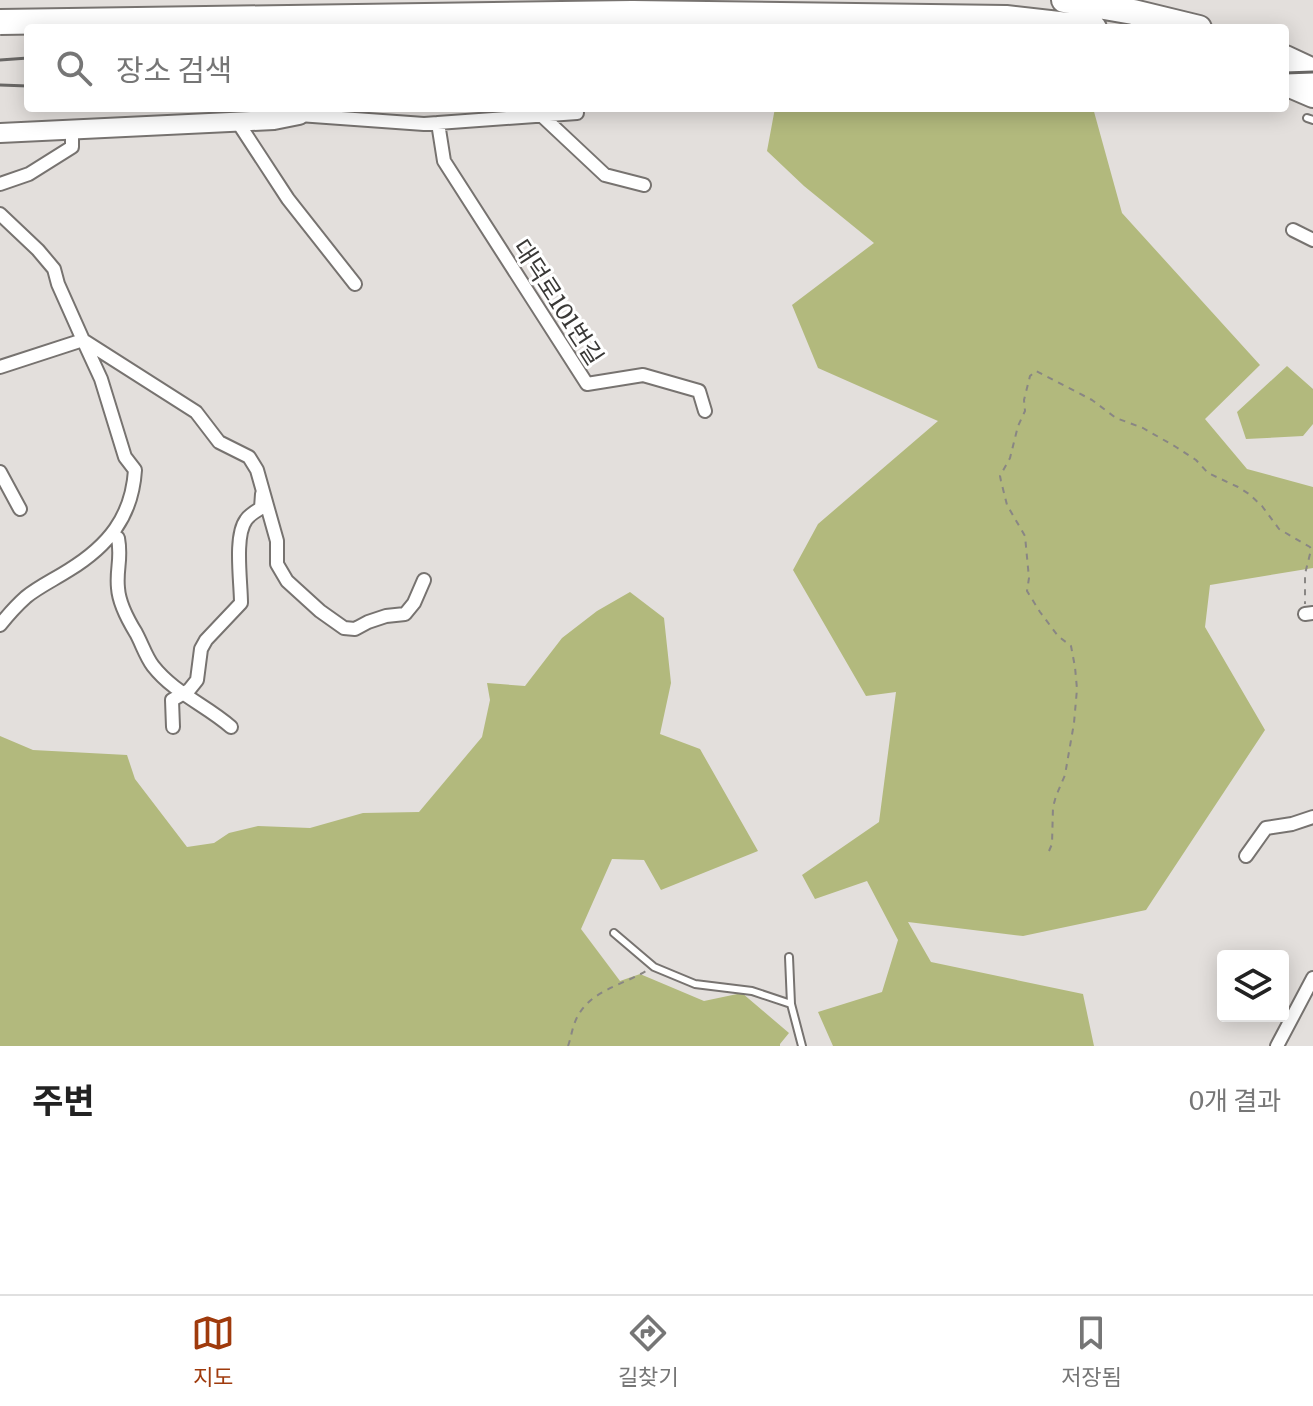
<!DOCTYPE html>
<html lang="ko">
<meta charset="utf-8">
<style>
:root{--surface:#fff;--page:#f6f6f6;--text:#222;--muted:#767676;--line:#e0e0e0;--accent:#9f3a0c}
body{margin:0;font-family:Literata,"Noto Sans KR",serif;background:var(--page);color:var(--text)}
.controls{position:absolute;right:24px;bottom:24px;display:grid;overflow:hidden;border-radius:8px;box-shadow:0 4px 20px #0003}
.controls button{width:72px;height:72px;display:grid;place-items:center;padding:0;border:0;border-bottom:2px solid var(--line);background:var(--surface);color:var(--text);font:40px sans-serif}
.list{margin:0;padding:0;list-style:none}
h2{display:flex;justify-content:space-between;align-items:center;height:104px;margin:0;padding:0 32px;font-size:34px}
h2 small{font-size:26px;font-weight:400;color:var(--muted)}
.icon{flex:none;width:44px;height:44px;fill:none;stroke:currentColor;stroke-width:2;stroke-linecap:round;stroke-linejoin:round}
.map{position:relative;flex:none;width:1313px;height:1046px;overflow:hidden}
.search{position:absolute;background:var(--surface);box-shadow:0 4px 20px #0003;left:24px;right:24px;top:24px;height:88px;display:flex;align-items:center;gap:20px;box-sizing:border-box;padding:0 28px;border-radius:8px;color:var(--muted);font-size:30px}
.sheet{height:248px;background:var(--surface)}
nav{display:flex;justify-content:space-around;align-items:center;box-sizing:border-box;height:112px;border-top:2px solid var(--line);background:var(--surface);font-size:22px;color:var(--muted)}
nav a{display:grid;justify-items:center;gap:4px}
nav .on{color:var(--accent)}
.map>svg:first-child{display:block}
.green{fill:#b2b97d}
.lines{fill:none;stroke-linecap:round;stroke-linejoin:round}
.lane-casing{stroke:#777370;stroke-width:10}
.street-casing{stroke:#777370;stroke-width:16}
.secondary-casing{stroke:#777370;stroke-width:22}
.highway-casing{stroke:#777370;stroke-width:28}
.path{stroke:#898684;stroke-width:2;stroke-dasharray:6 6;stroke-linecap:butt}
.lane{stroke:#fff;stroke-width:6}
.street{stroke:#fff;stroke-width:12}
.secondary{stroke:#fff;stroke-width:18}
.highway{stroke:#fff;stroke-width:24}
.rail{stroke:#696765;stroke-width:3}
.highway-bridge-casing{stroke:#777370;stroke-width:28;stroke-linecap:butt}
.highway-bridge{stroke:#fff;stroke-width:24}
.labels{text-anchor:middle;dominant-baseline:central;stroke-width:6;stroke-linejoin:round;paint-order:stroke}
.street-label{font-size:24px;fill:#393836;stroke:#fff}
</style>
<div class="map">
<svg width="1313" height="1046" viewBox="0 0 1313 1046">
<rect width="100%" height="100%" fill="#e3dfdc"/>
<!-- green -->
<path class="green" d="M775,108h318l29,105 138,152 -55,54 42,50 66,18v81l-103,17 -5,42 60,103 -119,180 -123,26 -115,-14 23,40 152,32 11,52h-261l-15,-34 64,-20 16,-52 -31,-59 -52,18 -13,-24 77,-53 17,-130 -30,4 -73,-126 25,-46 120,-103 -120,-53 -26,-63 82,-62 -70,-57 -37,-35z
M1287,366l26,23v35l-10,12 -57,3 -9,-27z
M630,592l34,26 7,65 -11,51 40,15 58,102 -97,39 -17,-30 -32,-1 -31,70 39,52 20,-7 64,27 38,-8 47,40 -9,11v2h-780v-310l33,14 94,5 8,24 52,68 27,-4 15,-10 29,-7 52,2 53,-15 56,-1 63,-75 8,-37 -3,-17 38,3 37,-48 35,-27z"/>
<g class="lines">
<!-- lane casing -->
<g class="lane-casing">
<path id="lane" d="M1307,118l6,2
M614,933l40,34 41,17 57,7 39,13
M789,957l2,47 11,42"/>
</g>
<!-- street casing -->
<g class="street-casing">
<path id="street" d="M540,114l65,61 39,10
M299,115l125,9 153,-11
M237,121l51,78 67,85
M438,123l6,38 143,223 56,-9 56,16 6,20
M0,184l29,-10 43,-27v-17
M0,214l38,36 16,19 4,15 25,56 113,72 23,30 30,15 8,13 20,71v23l10,17 33,30 24,17 11,1 13,-7 18,-6 19,-2 9,-11 10,-23
M1293,230l20,10
M0,367l83,-27 18,39 24,78 10,13c-3,47 -27,76 -66,100 -14,9 -31,17 -43,27 -9,8 -18,18 -26,28
M0,472l20,37
M112,534l6,4c4,21 -2,31 0,50 1,16 10,32 18,45 6,11 10,24 17,33 21,27 53,39 78,61
M1305,614l8,-1
M173,727l-1,-27 17,-10 8,-10 4,-31 5,-9 35,-37c0,-21 -7,-67 5,-83 3,-5 10,-9 15,-12l1,-14
M1246,856l20,-28 26,-4 21,-7
M1277,1046l36,-68"/>
</g>
<!-- secondary casing -->
<g class="secondary-casing">
<path id="secondary" d="M0,133l274,-13 25,-5 2,-7"/>
</g>
<!-- highway casing -->
<g class="highway-casing">
<path id="highway" d="M1064,0l69,12 66,16
M632,13l374,5 88,10
M1285,58l28,13
M1285,83l28,12"/>
</g>
<!-- path -->
<path class="path" d="M1049,851l3,-7 1,-37 3,-11 9,-21 9,-52 3,-34 -2,-22 -4,-21 -13,-10 -18,-24 -13,-21 2,-13 -4,-42 -18,-31 -6,-24 -1,-5 10,-18 8,-32 7,-15 -1,-11 6,-24 6,-5 56,29 24,18 27,10 33,19 20,13 12,13 30,14 11,7 13,12 17,23 31,18 1,3 -6,24v30
M568,1046c3,-8 4,-17 7,-24 12,-31 46,-36 71,-51"/>
<!-- lane -->
<use href="#lane" class="lane"/>
<!-- street -->
<use href="#street" class="street"/>
<!-- secondary -->
<use href="#secondary" class="secondary"/>
<!-- highway -->
<use href="#highway" class="highway"/>
<!-- rail -->
<path class="rail" d="M0,60l28,-2
M1285,73l28,-1
M0,85l28,1"/>
<!-- highway-bridge casing -->
<g class="highway-bridge-casing">
<path id="highway-bridge" d="M0,22l632,-9"/>
</g>
<!-- highway-bridge -->
<use href="#highway-bridge" class="highway-bridge"/>
</g>
<g class="labels">
<!-- street labels -->
<g class="street-label">
<text transform="translate(560 301) rotate(57)">대덕로101번길</text>
</g>
</g>
</svg>
<div class="controls">
<button><svg class="icon" aria-label="layers" viewBox="0 0 24 24"><path d="M12 4l9 5-9 5-9-5zM3 14l9 5 9-5"/></svg></button>
</div>
<div class="search"><svg class="icon" aria-label="search" viewBox="0 0 24 24"><circle cx="10" cy="10" r="6"/><path d="M15 15l6 6"/></svg>장소 검색</div>
</div>
<section class="sheet">
<h2>주변<small>0개 결과</small></h2>
<ul class="list">
</ul>
</section>
<nav>
<a class="on"><svg class="icon" aria-label="map" viewBox="0 0 24 24"><path d="M3 6l6-2 6 2 6-2v14l-6 2-6-2-6 2zM9 4v14M15 6v14"/></svg>지도</a>
<a><svg class="icon" aria-label="directions" viewBox="0 0 24 24"><path d="M12 3l9 9-9 9-9-9zM9 14v-3h6M13 9l2 2-2 2"/></svg>길찾기</a>
<a><svg class="icon" aria-label="saved" viewBox="0 0 24 24"><path d="M7 4h10v16l-5-4-5 4z"/></svg>저장됨</a>
</nav>
